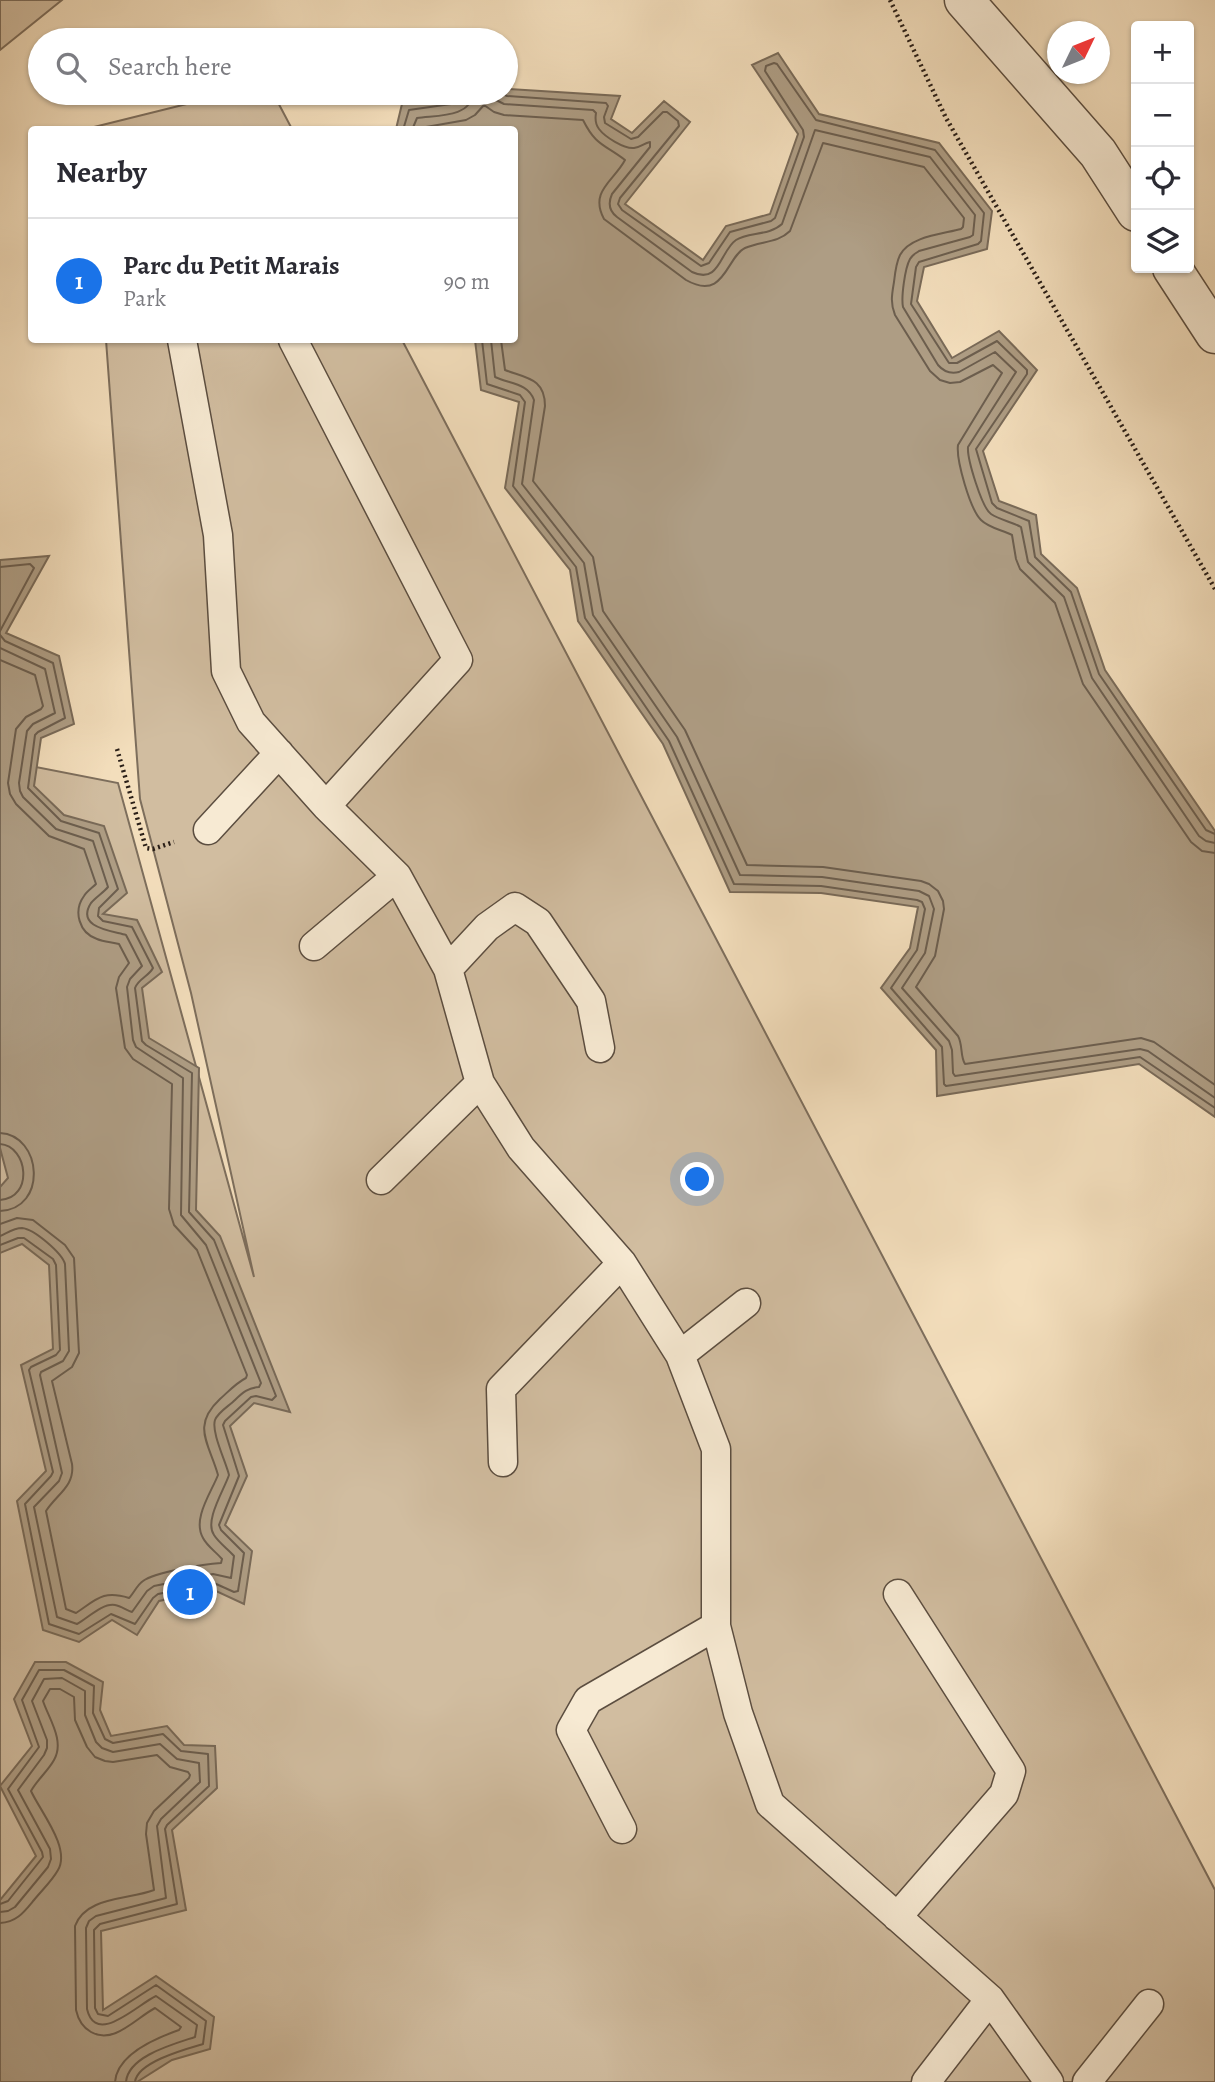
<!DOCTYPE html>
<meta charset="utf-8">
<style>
:root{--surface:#fff;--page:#f7f7f7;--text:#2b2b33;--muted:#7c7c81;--line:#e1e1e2;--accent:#1a73e8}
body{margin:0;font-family:Alegreya,serif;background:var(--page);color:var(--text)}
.controls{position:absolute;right:21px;top:21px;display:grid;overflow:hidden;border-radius:7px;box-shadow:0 2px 5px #0004}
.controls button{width:63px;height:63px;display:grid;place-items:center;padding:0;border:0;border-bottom:2px solid var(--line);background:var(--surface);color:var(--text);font:35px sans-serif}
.compass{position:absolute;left:1047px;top:21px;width:63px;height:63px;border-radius:50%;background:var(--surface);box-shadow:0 2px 5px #0004;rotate:47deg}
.you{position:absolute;left:698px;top:1180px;width:24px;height:24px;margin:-18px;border:5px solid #fff;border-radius:50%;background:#1a73e8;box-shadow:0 0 0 10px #1a73e833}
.badge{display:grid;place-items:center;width:46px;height:46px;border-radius:50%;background:var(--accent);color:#fff;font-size:23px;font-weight:700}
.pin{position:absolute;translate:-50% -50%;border:4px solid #fff;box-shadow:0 2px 7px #0006}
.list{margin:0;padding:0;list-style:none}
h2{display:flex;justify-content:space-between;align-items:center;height:91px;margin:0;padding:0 28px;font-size:30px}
h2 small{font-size:23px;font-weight:400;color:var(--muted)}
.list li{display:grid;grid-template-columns:46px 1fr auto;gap:21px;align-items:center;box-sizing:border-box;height:126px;padding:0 28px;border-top:2px solid var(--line)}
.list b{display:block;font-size:26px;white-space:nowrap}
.list p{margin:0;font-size:23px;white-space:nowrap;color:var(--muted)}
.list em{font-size:23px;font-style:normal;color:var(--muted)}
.icon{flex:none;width:38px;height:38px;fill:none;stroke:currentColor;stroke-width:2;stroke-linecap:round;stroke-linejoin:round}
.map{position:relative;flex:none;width:1215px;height:2082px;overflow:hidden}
.search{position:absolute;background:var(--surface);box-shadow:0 2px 5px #0004;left:28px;top:28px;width:490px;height:77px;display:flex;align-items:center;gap:18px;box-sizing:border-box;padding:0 24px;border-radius:38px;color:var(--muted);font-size:26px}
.panel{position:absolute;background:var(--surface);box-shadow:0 2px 5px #0004;left:28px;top:126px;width:490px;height:217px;border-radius:7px}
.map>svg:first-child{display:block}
.green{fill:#d1bda0;stroke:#7d6e5c;stroke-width:2}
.water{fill:#ae9d84;stroke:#796a58;stroke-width:2}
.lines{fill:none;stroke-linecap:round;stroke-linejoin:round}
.shore{stroke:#6c5e4e;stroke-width:2}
.lane-casing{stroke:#5c4e40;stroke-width:31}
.street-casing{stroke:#5c4e40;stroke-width:41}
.path{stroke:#291e17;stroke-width:4.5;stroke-dasharray:2 3.5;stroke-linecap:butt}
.lane{stroke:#f7ead3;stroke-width:28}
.street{stroke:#f7ead3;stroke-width:38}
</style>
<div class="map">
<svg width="1215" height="2082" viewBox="0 0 1215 2082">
<rect width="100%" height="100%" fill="#f3debc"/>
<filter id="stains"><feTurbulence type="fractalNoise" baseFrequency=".00286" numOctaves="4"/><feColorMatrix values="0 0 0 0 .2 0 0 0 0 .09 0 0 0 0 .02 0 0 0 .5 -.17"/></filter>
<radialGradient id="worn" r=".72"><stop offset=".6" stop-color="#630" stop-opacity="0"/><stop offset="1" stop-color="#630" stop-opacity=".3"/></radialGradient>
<!-- green -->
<path class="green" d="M0,0h62l-62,50z
M231,93h42l19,36h-206z
M106,340h296l813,1550v192h-1215v-1322l118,23 136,494 -63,-284 -51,-194z"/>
<!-- water -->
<path class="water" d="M778,53l41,61 120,29 53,68 -5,38 -63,18 -7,34 35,57 47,-27 38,39 -54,81 16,50 37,14 5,39 36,34 28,82 110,161v286l-76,-53 -202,32 -1,-46 -55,-62 29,-40 8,-41 -97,-14 -91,-1 -67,-148 -85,-123 -8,-51 -65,-82 14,-86 -38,-12 -6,-50h39v-210l-118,-1 6,-25 78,-11h26v-4h3l111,7 -9,23 21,14 32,-32 26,21 -65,82 78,56 23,-34 44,-12 28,-80 -46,-69z
M49,556l-43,77 53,23 15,68 -33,14 -7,48 30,29 40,11 23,67 -24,21 34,6 25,52 -20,16 7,50 50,30 -3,142 24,26 70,176 -36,-9 -24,23 17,50 -22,49 27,26 -8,53 -30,-14 -55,11 -22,34 -25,-15 -33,22 -36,-12 -26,-129 29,-30 -25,-106 32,-16 -4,-84 -27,-21 -22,9v-66l8,-9 -8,-30v-588z
M35,1662h31l37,20 -3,28 11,26 56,-10 17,19 31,1 2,42 -45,42 14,80 -85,21 2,79 53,-34 58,41 -4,32 -38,11 -35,22h-137v-182l36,-44 -36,-70 32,-40 -18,-47z"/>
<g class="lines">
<!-- shore -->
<path class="shore" d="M491,93l5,7 8,4 89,6 3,3c-1,6 -1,11 3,16 6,8 25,20 35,19 7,-1 10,-5 16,-6v5l-38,47c-4,9 -3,17 5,23l75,55c28,13 28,-21 44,-32 12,-8 33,-4 46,-16l33,-94 115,27 45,58 -2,20 -3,2 -51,14c-4,3 -6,3 -9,8 -5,9 -9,38 -7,48l35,58c6,7 13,9 21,7l36,-20 21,20 -48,75c-1,12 14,61 23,67 9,6 21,8 30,13l7,35 36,35 28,81 107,158 7,5 9,2
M501,93l6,3 99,7 2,3 -4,11 1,6 26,16 7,-2 25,-25h4l11,9 1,5 -59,72 -2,6 4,6 79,56 8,-3 21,-31 41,-11 4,-3 29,-81 -1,-7 -38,-59 1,-5 8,-3 3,1 39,56 119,30 49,63 -3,28 -3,3 -59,18 -3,5 -5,37 38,59h8l40,-22 30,29v4l-51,75 16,54 5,5 32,13 6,36 36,35 28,82 107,156 9,4
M403,130l6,-20 49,-7 5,-4 1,-6
M412,130l5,-12c19,-3 54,0 56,-25
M423,130l3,-3 40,-7 9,-5 9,-10 10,7 10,3 79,5c13,26 21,24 42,40 -11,21 -36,31 -21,59l82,61c39,22 40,-23 59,-32 16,-7 33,-5 45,-17l33,-88 101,24 40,51 -1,9 -2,2c-18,5 -51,7 -61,26 -4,8 -5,18 -6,27 -2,12 -4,21 1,33l35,56 10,9 10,3 10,-1 33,-17 9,8 -44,72c-2,15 12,64 23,75 8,8 21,10 31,15l4,24 4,10 35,34 28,81 108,158 11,9 13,2
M482,340l5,44 33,11 5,7 -12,84 63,81 9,51 84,123 65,143 87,2 96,14 5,2 3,7 -8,41 -26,38 51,59 2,37 2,2 194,-29 75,51
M491,340l4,37c15,7 33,6 39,23l-12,84 62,79 9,52 84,122 63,138 82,2 97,14 10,5 5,13 -9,44 -23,35 47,53 3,9 1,23 2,3 185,-27 8,2 67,47
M501,340l4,30c21,8 40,8 40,36l-12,75 60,76 10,54 82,119 62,135 76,2 98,14 8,3 9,7 5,10 1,8 -9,47 -19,31 42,49c5,9 2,20 7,28l176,-26 13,4 61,43
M0,567l30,-3 4,4 -34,63
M0,635l5,6 48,22 12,55 -27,14 -3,3 -7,53 33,33 38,12 19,56 -19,19 -1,8 5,5 29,6 21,41c-4,8 -15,11 -18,20l7,53 4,4 46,28 -3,139 25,28 62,156 -4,4 -16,-4 -5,1 -26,24 -2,4 16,51 -20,49 2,5 23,23 -6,38 -4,1 -20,-9 -56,11 -5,4 -18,26 -24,-10 -32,20 -30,-10 -24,-120 26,-28 2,-4 -24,-102 2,-3 25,-12 4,-5 -4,-85 -3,-6 -29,-21h-6l-18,7
M0,648l45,21 10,44 -22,11 -6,7 -8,52 1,8 3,6 33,32 37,12 15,46c-5,6 -12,10 -17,16 -16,25 22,28 35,32l16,31 -12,13 -3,8 6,53 3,7 47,31 -2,137 25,30 55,138 -2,4c-11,1 -16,5 -24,13 -6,6 -17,12 -20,20 -4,12 11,42 14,55 -5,15 -25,46 -15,60 5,8 14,14 20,21l-3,22 -18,-4 -59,12 -7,5 -15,21c-6,-2 -11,-6 -17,-7 -13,-2 -27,13 -38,19l-20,-7 -23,-110 25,-26 3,-8 -22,-98 1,-3 22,-11 6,-10 -4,-87c-3,-11 -31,-35 -43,-36 -8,0 -15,5 -22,8
M0,660l35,15 8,31 -2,3 -15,8 -10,12 -8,54 2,11 6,10 33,32 35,13 12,35c-4,4 -9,7 -12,12 -11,15 -5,37 13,43 7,3 15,3 22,5l10,19 -10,14 -3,11 9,60 8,11 39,25 -3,125 5,16 23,25 50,125 -1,3c-10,5 -18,14 -26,21 -29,27 -11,44 -2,76 -7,18 -26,44 -15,63 4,8 13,14 19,21l-1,4c-16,1 -66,9 -78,18 -6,4 -9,12 -14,17 -26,-8 -32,1 -53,15l-10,-4 -20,-98c11,-17 29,-25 26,-47l-20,-83 20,-14 7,-14 -5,-95 -9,-13 -32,-25 -16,-2 -17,6
M0,1133c42,2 48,76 0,78
M0,1144c28,2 34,54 0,56
M0,1904l8,-3 35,-44 -1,-5 -34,-63 31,-42 -17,-47 17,-30h25l30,16 -1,27 12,26 8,4 50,-9 18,17 27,3 1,32 -42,39 -2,4 12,75 -77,20 -6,6 1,78 3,6 10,2 48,-31 50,36 -3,23c-17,5 -66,18 -68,38
M0,1912l8,-1 7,-4 33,-40 3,-8 -1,-10 -32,-59 26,-35 3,-7v-8l-15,-39 12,-22 18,-1 23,13v24l11,27 6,6 11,4 47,-8 17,15 22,4 1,19 -39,37 -4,7 9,72 -70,18 -7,5 -3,7 1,81c9,38 51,-5 69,-13l41,29 -2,12c-21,7 -67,19 -69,45
M0,1923c17,-1 24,-11 34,-23 8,-10 18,-19 24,-30 13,-22 -18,-59 -27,-79 6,-11 17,-20 23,-31 11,-19 -5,-41 -11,-59l7,-12h10l14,8 1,23 12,27 8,10 10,4 8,1 44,-7 13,12 18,5 2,3 -1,3 -35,33 -7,12 -1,11 8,56c-25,10 -68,6 -79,36l1,84c2,9 6,17 15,22 23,13 45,-14 64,-24l26,19 -2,3c-23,8 -62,24 -64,52"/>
<!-- lane casing -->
<g class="lane-casing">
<path id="lane" d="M182,340l36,195 8,136 25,51 75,84 71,70 51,93 32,114 41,65 101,115 58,92 36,94v177l22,87 32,91 220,195 59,83
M293,340l165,320 -132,146
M208,830l71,-77
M314,946l83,-70
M448,969l39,-42 28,-20 23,15 53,79 9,47
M381,1180l99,-97
M680,1355l66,-52
M503,1462l-2,-73 121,-126
M622,1829l-51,-99 17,-30 128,-74
M897,1917l107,-123 7,-23 -113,-177
M926,2082l64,-83
M1087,2082l62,-78"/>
</g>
<!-- street casing -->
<g class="street-casing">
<path id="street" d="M964,0l134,153 38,59
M1172,268l43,66"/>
</g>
<!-- path -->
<path class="path" d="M890,0l56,118 269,471
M117,749l29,99 7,1 21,-7"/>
<!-- lane -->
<use href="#lane" class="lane"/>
<!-- street -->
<use href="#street" class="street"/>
</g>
<rect width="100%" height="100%" filter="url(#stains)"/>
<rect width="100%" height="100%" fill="url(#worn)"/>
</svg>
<div class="controls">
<button>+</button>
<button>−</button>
<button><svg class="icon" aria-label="locate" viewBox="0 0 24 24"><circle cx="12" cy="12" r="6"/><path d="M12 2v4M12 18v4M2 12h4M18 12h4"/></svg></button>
<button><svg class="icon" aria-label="layers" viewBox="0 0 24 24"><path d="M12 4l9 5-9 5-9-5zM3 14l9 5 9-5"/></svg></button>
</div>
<svg class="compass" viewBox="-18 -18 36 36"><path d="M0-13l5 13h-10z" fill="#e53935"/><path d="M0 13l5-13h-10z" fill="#7c7c81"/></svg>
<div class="you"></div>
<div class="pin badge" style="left:190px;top:1592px">1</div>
<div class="search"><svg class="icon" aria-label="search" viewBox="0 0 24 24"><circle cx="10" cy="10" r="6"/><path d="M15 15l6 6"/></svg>Search here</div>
<section class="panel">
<h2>Nearby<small></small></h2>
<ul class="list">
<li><span class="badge">1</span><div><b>Parc du Petit Marais</b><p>Park</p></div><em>90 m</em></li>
</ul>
</section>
</div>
